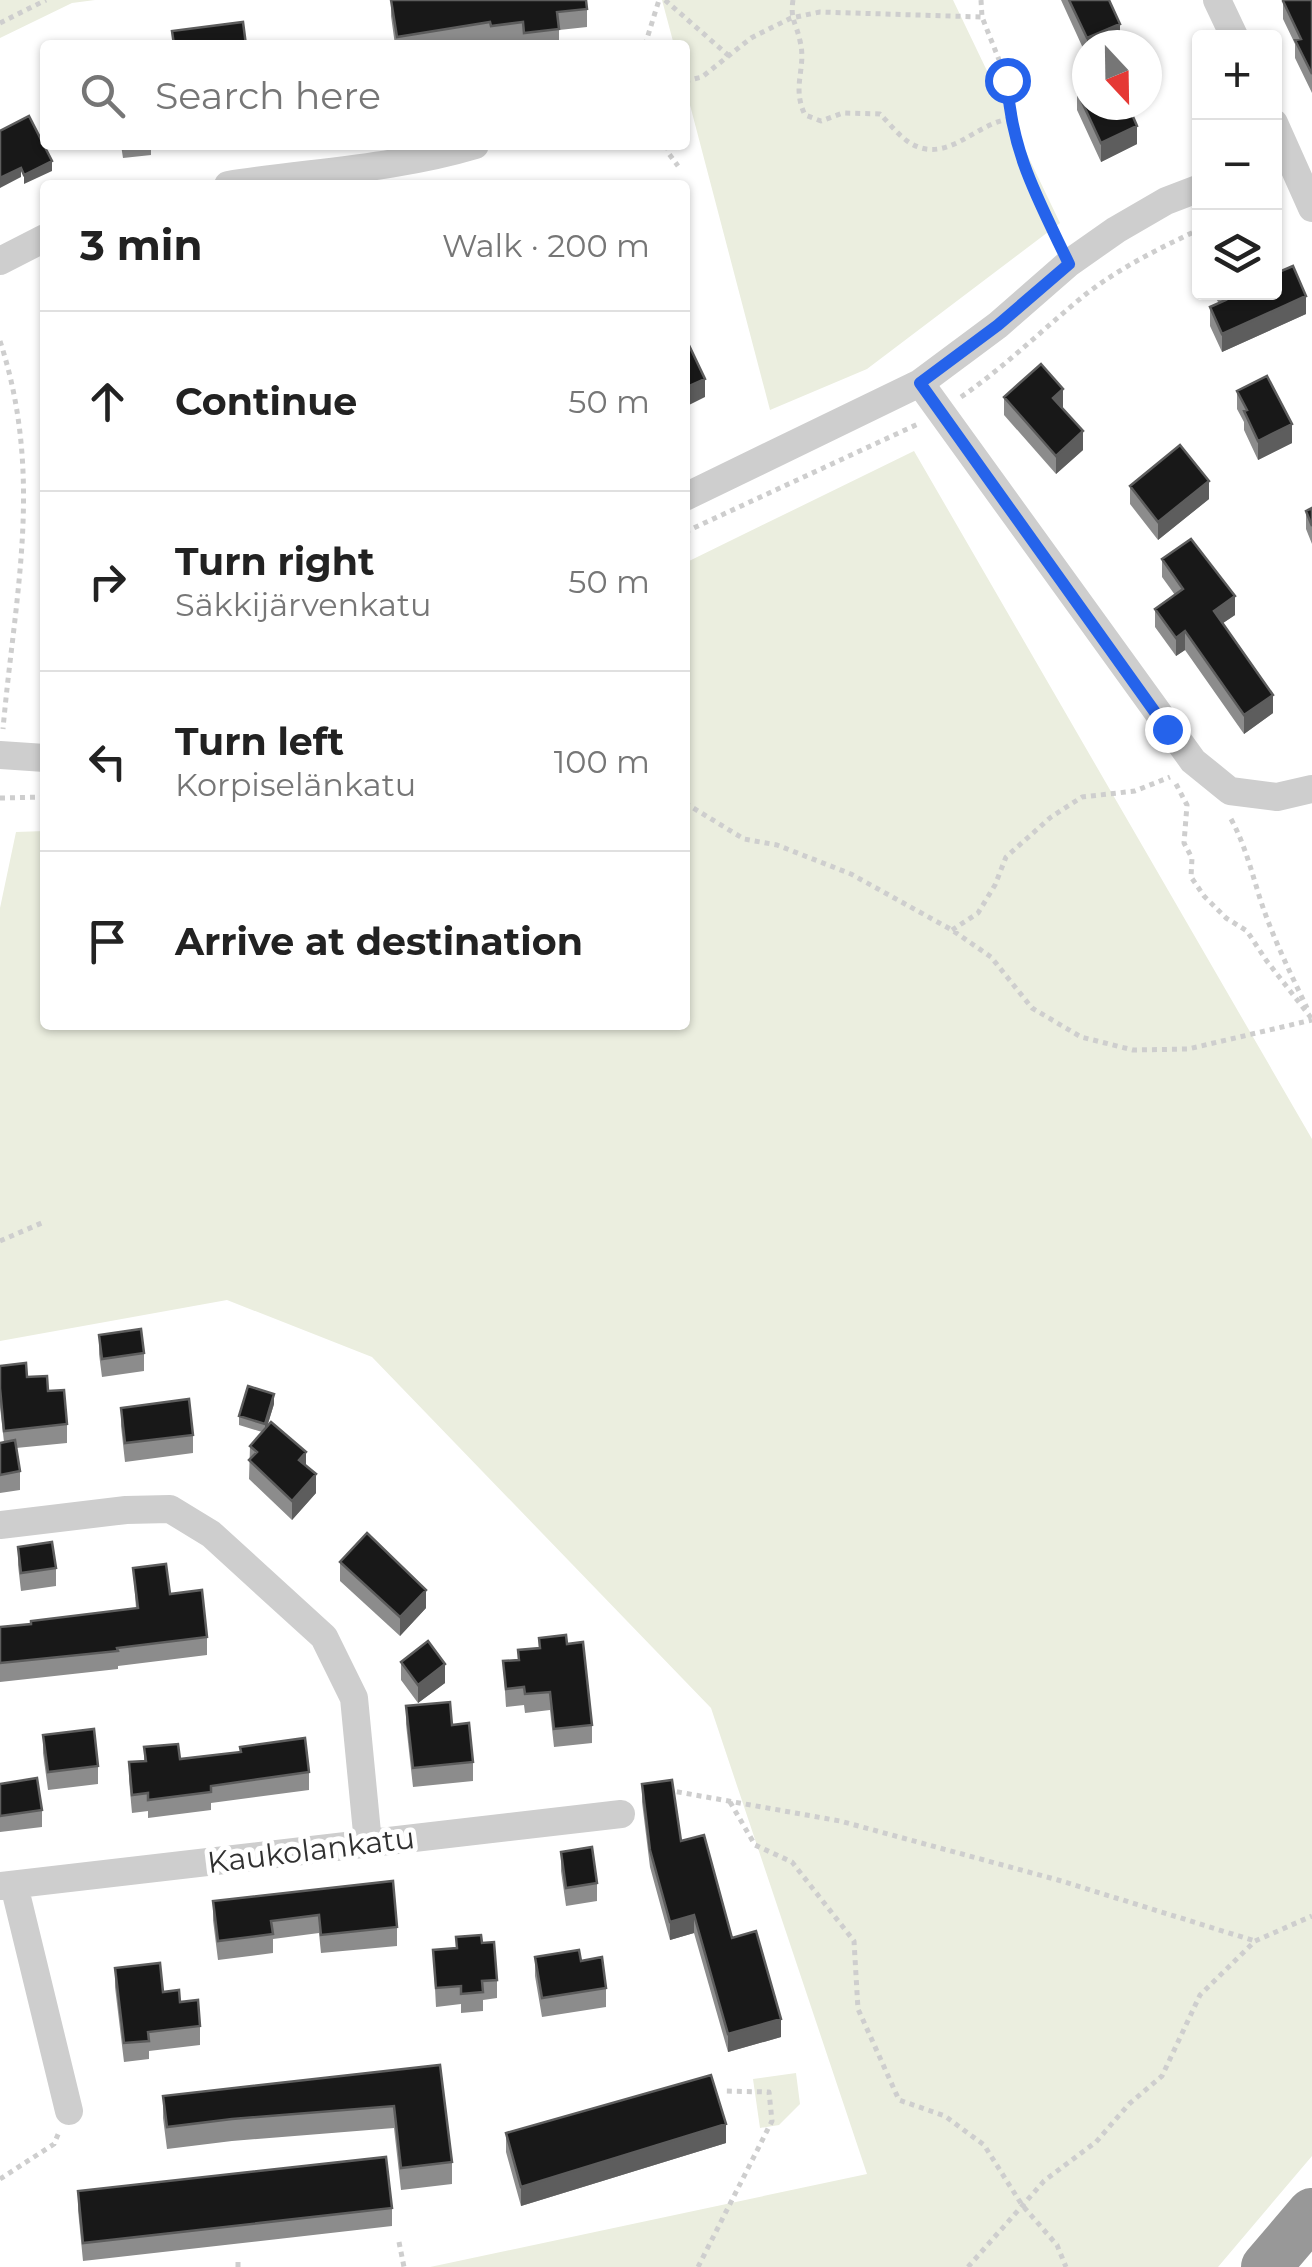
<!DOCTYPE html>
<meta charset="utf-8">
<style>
:root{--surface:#fff;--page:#f6f6f6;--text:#222;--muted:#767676;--line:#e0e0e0}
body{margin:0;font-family:Montserrat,sans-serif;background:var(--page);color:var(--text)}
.controls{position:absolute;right:30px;top:30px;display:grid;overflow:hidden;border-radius:10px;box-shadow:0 2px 8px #0004}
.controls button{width:90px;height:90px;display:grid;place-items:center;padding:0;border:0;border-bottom:2px solid var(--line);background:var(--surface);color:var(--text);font:50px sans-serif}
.compass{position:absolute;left:1072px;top:30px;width:90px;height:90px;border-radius:50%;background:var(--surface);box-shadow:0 2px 8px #0004;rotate:158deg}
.stop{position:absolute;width:30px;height:30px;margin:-22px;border:8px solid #2563eb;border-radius:50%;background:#fff}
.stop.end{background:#2563eb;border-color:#fff;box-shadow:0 2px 10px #0008}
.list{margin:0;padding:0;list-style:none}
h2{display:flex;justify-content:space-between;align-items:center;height:130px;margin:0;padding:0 40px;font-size:42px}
h2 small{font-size:32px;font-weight:400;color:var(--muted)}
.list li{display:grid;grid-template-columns:65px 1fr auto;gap:30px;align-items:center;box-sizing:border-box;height:180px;padding:0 40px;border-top:2px solid var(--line)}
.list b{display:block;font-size:38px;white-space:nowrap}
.list p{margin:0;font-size:32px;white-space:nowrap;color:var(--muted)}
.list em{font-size:32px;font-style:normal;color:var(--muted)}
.icon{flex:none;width:55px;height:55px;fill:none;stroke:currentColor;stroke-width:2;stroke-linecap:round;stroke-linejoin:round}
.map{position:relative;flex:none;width:1312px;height:2267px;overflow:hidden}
.search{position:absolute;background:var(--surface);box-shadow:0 2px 8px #0004;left:40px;top:40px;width:650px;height:110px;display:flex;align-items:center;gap:25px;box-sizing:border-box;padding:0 35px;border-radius:10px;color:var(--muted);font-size:38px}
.panel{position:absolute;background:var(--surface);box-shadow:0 2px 8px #0004;left:40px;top:180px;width:650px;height:850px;border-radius:10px}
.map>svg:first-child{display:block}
.green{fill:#ebeedf}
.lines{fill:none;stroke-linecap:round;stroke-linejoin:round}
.path{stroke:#cecece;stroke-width:5;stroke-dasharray:5 5;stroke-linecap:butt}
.street{stroke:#cecece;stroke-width:28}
.highway{stroke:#989898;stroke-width:50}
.wall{fill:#8c8c8c}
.shaded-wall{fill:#5d5d5d}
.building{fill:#181818;stroke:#5d5d5d;stroke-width:2.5}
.route{stroke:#2563eb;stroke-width:12}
.labels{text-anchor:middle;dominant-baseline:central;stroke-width:10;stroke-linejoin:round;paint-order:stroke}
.street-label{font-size:30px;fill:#313131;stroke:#fff}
</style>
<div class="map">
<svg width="1312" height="2267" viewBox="0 0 1312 2267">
<rect width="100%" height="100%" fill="#fff"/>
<!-- green -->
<path class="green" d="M0,0h95l-23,3 -72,35z
M662,0h291l107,223 -193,146 -97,41 -85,-324v-41h-11z
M914,451l398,688v1017l-94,111h-788l437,-93 -156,-466 -339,-351 -145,-57 -227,41v-433l16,-76 29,-1v194h640v-462z
M796,2073l4,31 -21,21 -19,3 -7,-49z"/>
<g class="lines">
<!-- path -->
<path class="path" d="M665,0l64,56
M793,0c-3,20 3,22 7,41 7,27 -9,45 5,74l16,6 22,-8 37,1c9,9 19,22 30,29 37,22 64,-19 99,-24
M981,0l1,17 25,63 2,39 18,57 30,62
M0,23l46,-23
M645,45l14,-45
M685,81l17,-4 49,-39 40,-20 29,-6 162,5
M667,145l2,9 9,12
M0,341c44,135 15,252 3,388
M961,397c45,-31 83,-69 125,-103 35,-27 74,-46 114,-65
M685,532l233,-108
M1176,784l11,21 -3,38 8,15 -1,19 13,19 22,22 21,13 19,29 46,59
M0,798l45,-1
M685,803l59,36 33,6 74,29 101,56 39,27 41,51 49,29 52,13 55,-1 124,-29
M1231,819c13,24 19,47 27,73 12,40 31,78 49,116
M952,930l26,-17 17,-28 11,-28 45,-40 31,-20 53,-6 35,-14
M0,1241l44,-19
M667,1790l173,31 218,59 197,61
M730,1802l25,43 37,17 62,79 4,68 41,91 46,16 39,29 38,60 35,40 9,22
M0,2179l54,-35 5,-12
M399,2242l5,25
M238,2262v5
M698,2267l74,-146 -3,-29 -46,-1
M968,2267l76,-86 52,-39 33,-38 33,-28 38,-81 55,-54 57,-25"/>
<!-- street -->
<path class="street" d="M1217,0l18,38
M1274,123l38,85
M228,185c82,-13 167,-16 247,-40
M0,261l45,-23
M920,383l273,378 37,30 47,6 35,-8
M685,497l235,-114 78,-58 71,-62 47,-33 50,-29 34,-13
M0,755l45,3
M0,1525l126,-15 44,-1 41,25 113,103 30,61 14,145
M14,1885l55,226
M0,1886l621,-72"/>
<!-- highway -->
<path class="highway" d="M1266,2267l46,-54"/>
</g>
<!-- wall -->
<path class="wall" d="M391,0l196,9v18l-28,3v15h-35l-1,-4 -32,3 -1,-3 -27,4h-68l-4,-29z
M1061,0h48l11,42 -33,15z
M1312,0v93l-17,-35v-14l-12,-25v-18z
M1077,91l60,53 -36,18 -24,-52z
M121,145h30v10l-28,3z
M1213,292h61l32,22 -84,38 -12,-26v-19l9,-3z
M1237,391l55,52 -34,17 -14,-30v-8l-7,-13z
M1004,397l58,11 21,42 -27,24 -52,-59z
M1130,486l79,13 -51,41 -28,-36z
M1312,508v36l-6,-15v-18z
M1162,559l73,56 -12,8 50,90 -29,21 -59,-84 -9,6 -21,-29v-18l20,-14 -13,-18z
M99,1335l45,18v18l-42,6 -3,-23z
M0,1366l27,11 21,14 19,33v19l-51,5 4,23v19l-20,3v-50l4,-1 -4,-35z
M274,1404l-7,23 39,39 10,27 -24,27 -43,-41 1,-33 12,-14 -23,-7v-9z
M121,1408l72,27v18l-68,9 -4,-36z
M18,1547l38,21v18l-35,5 -3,-26z
M340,1562l86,46 -26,28 -60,-55z
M133,1568l37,26 37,43v18l-89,11v3l-118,13v-55l31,-3 105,-16z
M539,1638l28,6 25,81v18l-38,4 -4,-37 -25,3 -1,-8 -18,2 -3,-46 15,-1v-10l21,-2z
M401,1662l44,21 -27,20 -17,-23z
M406,1706l46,19 21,37v19l-60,6 -7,-63z
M43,1735l55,31v18l-50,6 -5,-37z
M144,1747l36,12 129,13v18l-98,13v7l-63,8v-7l-16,2 -3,-33v-18l15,-1z
M0,1784l42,26v17l-42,5z
M642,1784l39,57 100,196 -53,15 -34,-119 -24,7 -20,-73 -8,-65z
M561,1852l36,31v18l-31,5 -5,-35z
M393,1881l4,46v19l-76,7 -2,-20 -46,6v14l-55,7 -5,-40v-19z
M456,1937l26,6 15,37v18l-14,2v11l-22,2v-9l-25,3 -3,-57 23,-2z
M535,1957l71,31v19l-64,10 -7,-41z
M115,1968l65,34 20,24v19l-51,6v8l-25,3 -9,-75z
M440,2065l12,97v22l-51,6 -7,-62 -162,13 -65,8 -4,-31v-22z
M506,2133l220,10 -205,63 -15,-54z
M78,2191l314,17v18l-309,35 -5,-51z"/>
<!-- shaded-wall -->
<path class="shaded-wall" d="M1120,24v18l-7,3h-26v12v-19z
M1137,126v18l-36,18v-19z
M52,161v10l-28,13v-9z
M21,168v9l-21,11v-10z
M1306,296v18l-84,38v-18z
M705,379v18l-20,10v-19z
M1063,389v19l-10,-10z
M1292,424v19l-34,17v-19z
M1083,431v19l-27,24v-18z
M1209,481v18l-51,41v-18z
M1235,596v19l-21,14v-18z
M1185,631v19l-9,6v-18z
M1273,695v18l-29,21v-19z
M274,1394v10l-9,29v-9z
M306,1452v18l-7,-10z
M316,1474v19l-24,27v-19z
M426,1590v18l-26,28v-19z
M445,1664v19l-27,20v-18z
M694,1915v18l-24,7v-18z
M781,2019v18l-53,15v-18z
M726,2124v19l-205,63v-19z"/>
<!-- building -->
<path class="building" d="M391,0h195l1,9 -30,3 2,17 -35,4 -1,-11 -32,4 -1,-4 -93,15z
M1069,0h40l11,24 -33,14z
M1284,0h28v74l-17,-34 6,-1 -18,-38z
M243,22l3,23h-72l-2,-14z
M1087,86v19h41l9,21 -36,17 -24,-52z
M29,116l23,45 -28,14 -3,-7 -21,10v-47z
M122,145h29v1l-28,3z
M1293,266l13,30 -84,38 -12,-27 16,-7 -4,-8h52v-18z
M686,339l19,40 -20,9v-48z
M1041,364l22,25 -10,9 30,33 -27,25 -52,-59z
M1267,376l25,48 -34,17 -14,-30 3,-1 -10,-19z
M1180,445l29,36 -51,41 -28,-36z
M1312,508v18l-6,-15z
M1191,539l44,57 -21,15 59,84 -29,20 -59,-84 -9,7 -21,-29 28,-20 -21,-30z
M141,1329l3,24 -42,6 -3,-24z
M26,1363l1,14 20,-1 1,15 16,-1 3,34 -63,7 -4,-43v-22z
M248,1386l26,8 -9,30 -26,-8z
M189,1399l4,36 -68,8 -4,-35z
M271,1422l35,30 -7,8 17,14 -24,27 -43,-41 8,-8 -7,-6z
M15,1440l5,31 -20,4v-32z
M367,1533l59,57 -26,27 -60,-55z
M52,1542l4,26 -35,5 -3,-26z
M166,1564l4,30 32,-4 5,47 -90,11 1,3 -118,12v-36l31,-3v-3l107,-13 -5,-40z
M566,1635l1,9 16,-2 9,83 -38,4 -4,-37 -25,2 -1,-7 -18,2 -3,-28 16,-1 -1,-10 22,-2 -1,-10z
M428,1641l17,23 -27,21 -17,-23z
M450,1702l2,23 17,-2 4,39 -60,6 -7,-62z
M94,1729l4,37 -50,6 -5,-37z
M305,1738l4,34 -98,14v6l-63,8v-7l-16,2 -3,-33 17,-1 -2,-14 34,-3 2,15 61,-7 -1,-5z
M37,1778l5,32 -42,6v-32z
M672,1780l9,61 23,-6 28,103 24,-7 25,88 -53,15 -34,-119 -24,7 -20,-72 -8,-66z
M592,1847l5,36 -31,5 -5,-36z
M393,1881l4,46 -76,8 -2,-20 -48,6 2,13 -55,7 -5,-40z
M481,1935l1,8 12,-1 3,38 -15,1 1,11 -22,2v-8l-25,2 -3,-38 24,-2 -1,-11z
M579,1950l2,11 21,-4 4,31 -64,10 -7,-41z
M160,1963l3,29 16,-2 1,12 18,-2 2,26 -52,6 1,9 -25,2 -9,-75z
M440,2065l12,97 -51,6 -7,-62 -162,13 -65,8 -4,-31z
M711,2075l15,49 -205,63 -15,-54z
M386,2157l6,51 -309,35 -5,-52z"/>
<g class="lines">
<!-- route -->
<path class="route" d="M1007,80c4,72 31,119 62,184l-71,61 -78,58 247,346"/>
</g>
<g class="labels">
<!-- street labels -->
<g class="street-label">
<text transform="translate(311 1850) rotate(-7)">Kaukolankatu</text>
</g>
</g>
</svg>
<div class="controls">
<button>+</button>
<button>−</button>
<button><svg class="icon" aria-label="layers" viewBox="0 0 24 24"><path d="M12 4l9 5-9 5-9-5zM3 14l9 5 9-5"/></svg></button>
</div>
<svg class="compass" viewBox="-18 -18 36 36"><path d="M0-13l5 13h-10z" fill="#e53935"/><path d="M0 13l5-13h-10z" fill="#767676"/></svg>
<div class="stop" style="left:1007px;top:80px"></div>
<div class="stop end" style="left:1167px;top:729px"></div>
<div class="search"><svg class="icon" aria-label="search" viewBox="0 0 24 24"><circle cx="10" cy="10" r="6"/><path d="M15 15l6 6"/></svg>Search here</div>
<section class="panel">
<h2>3 min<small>Walk · 200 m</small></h2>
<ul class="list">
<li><svg class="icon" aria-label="ahead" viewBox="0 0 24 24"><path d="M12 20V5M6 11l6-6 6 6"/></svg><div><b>Continue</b></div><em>50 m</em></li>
<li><svg class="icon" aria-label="right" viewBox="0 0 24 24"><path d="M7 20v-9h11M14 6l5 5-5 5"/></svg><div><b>Turn right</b><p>Säkkijärvenkatu</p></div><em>50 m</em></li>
<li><svg class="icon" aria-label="left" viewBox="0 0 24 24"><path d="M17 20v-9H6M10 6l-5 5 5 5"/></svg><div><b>Turn left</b><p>Korpiselänkatu</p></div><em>100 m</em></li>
<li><svg class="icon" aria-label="arrive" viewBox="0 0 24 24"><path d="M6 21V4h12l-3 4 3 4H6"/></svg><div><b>Arrive at destination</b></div></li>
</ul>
</section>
</div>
